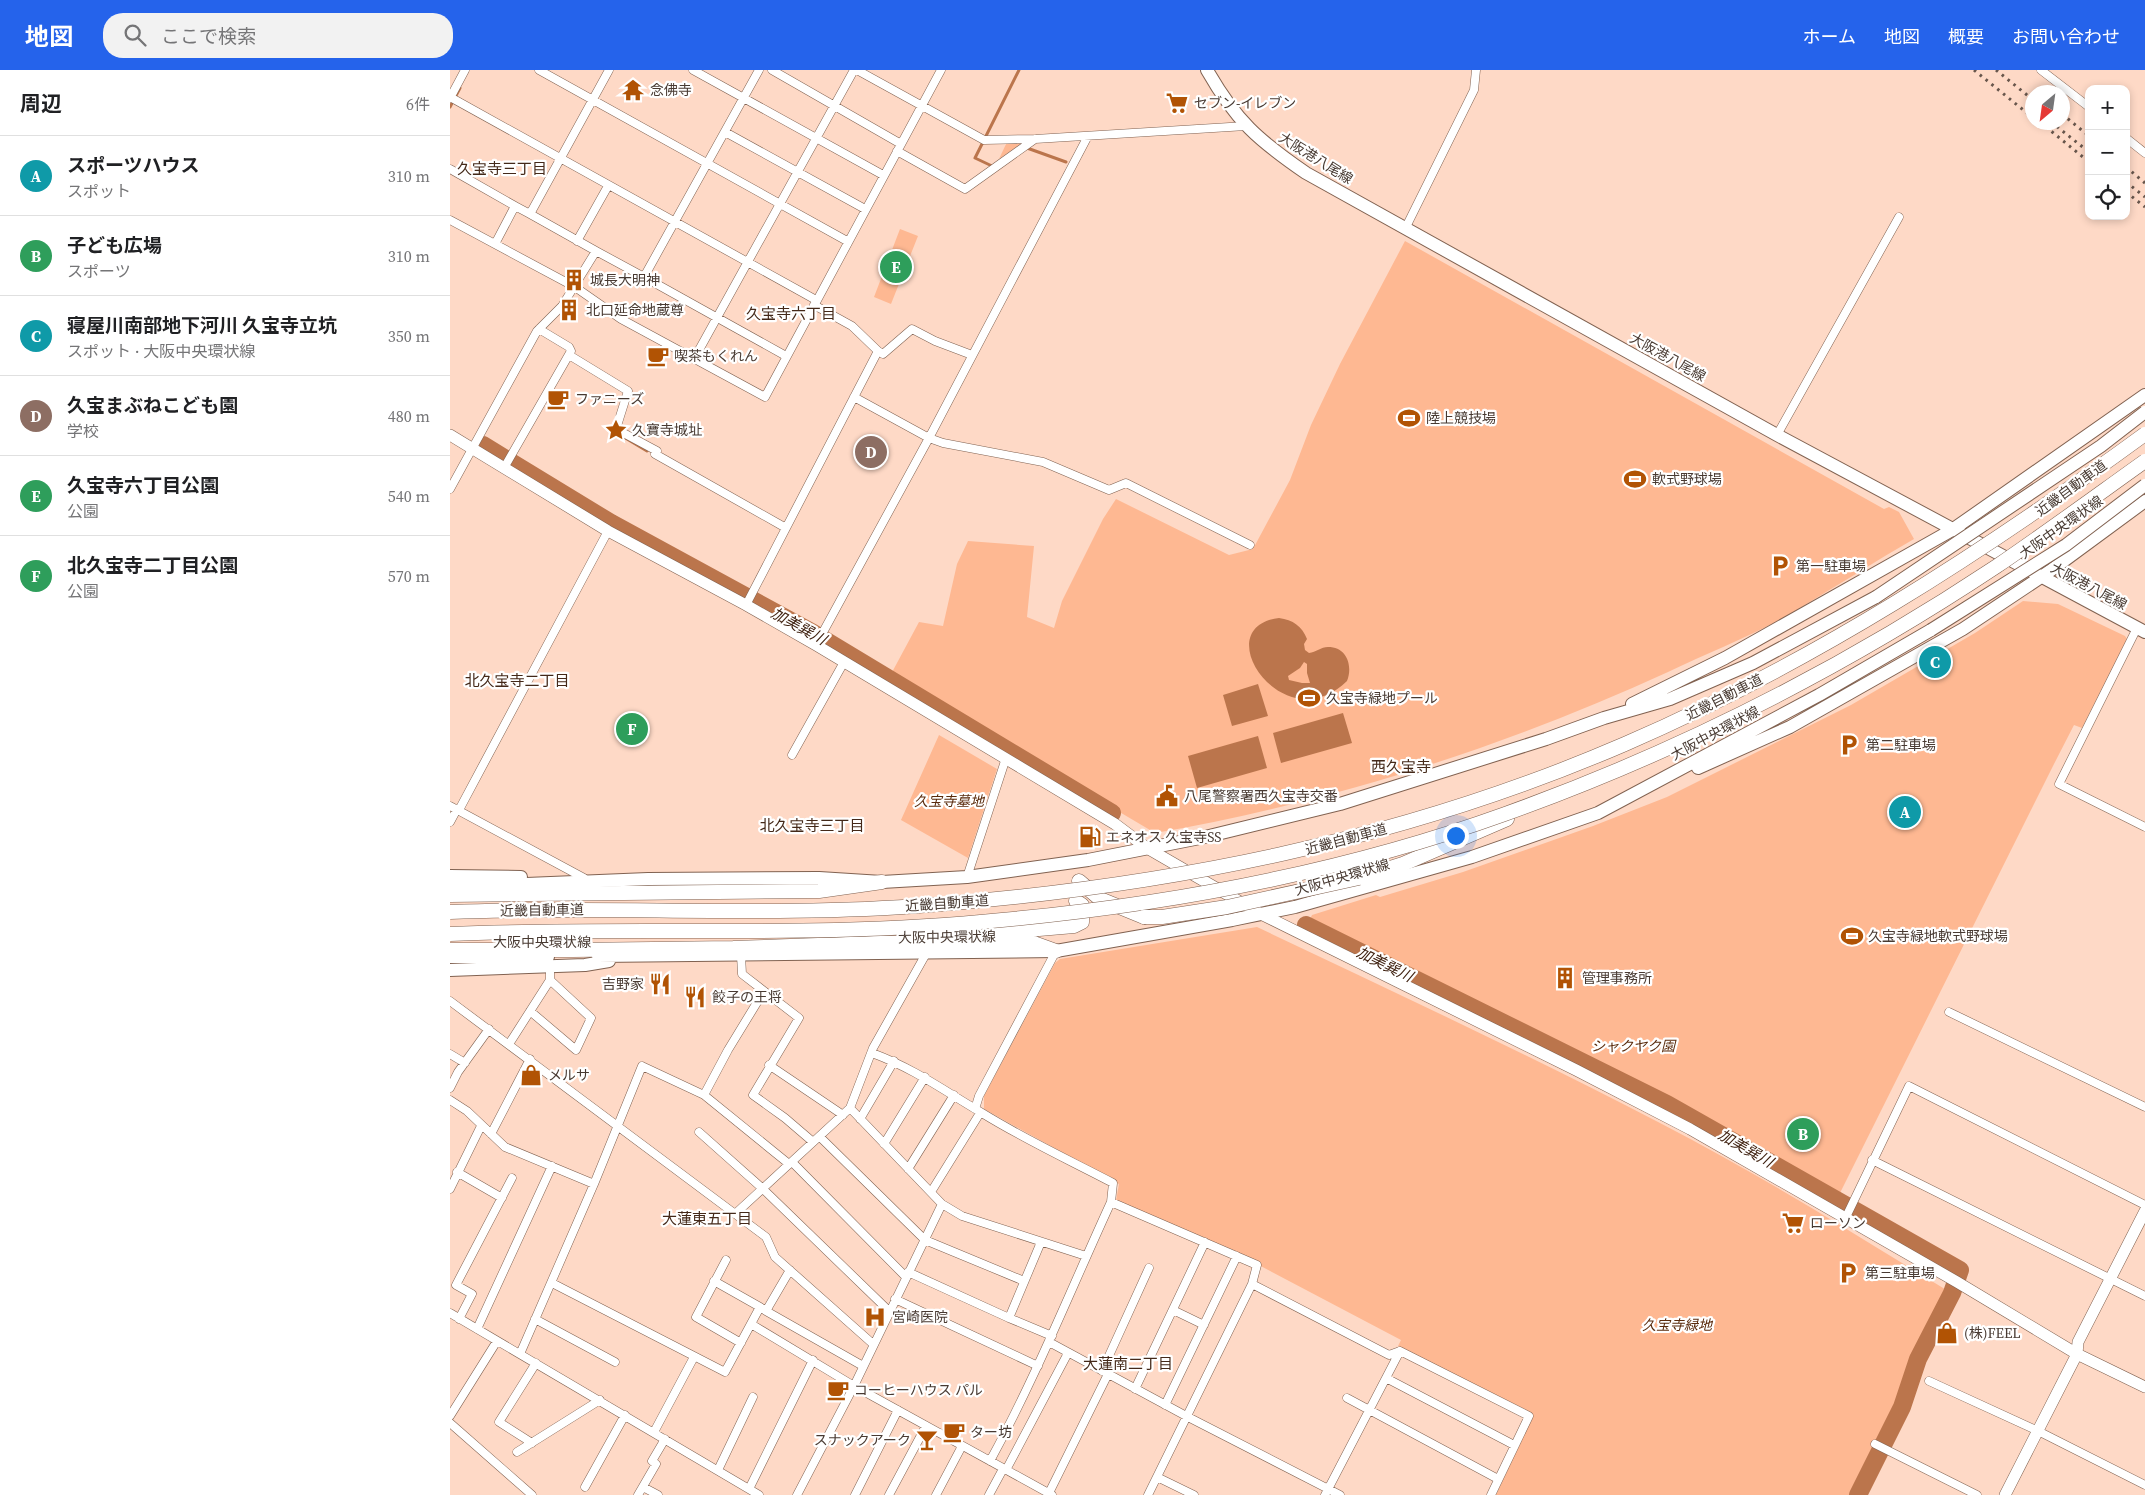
<!DOCTYPE html>
<html lang="ja">
<meta charset="utf-8">
<style>
:root{--surface:#fff;--page:#f2f2f2;--text:#202124;--muted:#757577;--line:#e0e0e0;--accent:#2563eb}
body{margin:0;font-family:"Source Serif 4","Noto Sans JP",serif;background:var(--page);color:var(--text)}
.controls{position:absolute;right:15px;top:15px;display:grid;overflow:hidden;border-radius:10px;box-shadow:0 2px 8px #0003}
.controls button{width:45px;height:45px;display:grid;place-items:center;padding:0;border:0;border-bottom:1px solid var(--line);background:var(--surface);color:var(--text);font:25px sans-serif}
.compass{position:absolute;left:1575px;top:15px;width:45px;height:45px;border-radius:50%;background:var(--surface);box-shadow:0 2px 8px #0003;rotate:209deg}
.you{position:absolute;left:1005px;top:765px;width:18px;height:18px;margin:-12px;border:4px solid #fff;border-radius:50%;background:#1a73e8;box-shadow:0 0 0 8px #1a73e833}
.badge{display:grid;place-items:center;width:32px;height:32px;border-radius:50%;background:var(--accent);color:#fff;font-size:16px;font-weight:700}
.pin{position:absolute;translate:-50% -50%;border:2px solid #fff;box-shadow:0 1px 5px #0006}
.list{margin:0;padding:0;list-style:none}
h2{display:flex;justify-content:space-between;align-items:center;height:65px;margin:0;padding:0 20px;font-size:21px}
h2 small{font-size:16px;font-weight:400;color:var(--muted)}
.list li{display:grid;grid-template-columns:32px 1fr auto;gap:15px;align-items:center;box-sizing:border-box;height:80px;padding:0 20px;border-top:1px solid var(--line)}
.list b{display:block;font-size:19px;white-space:nowrap}
.list p{margin:0;font-size:16px;white-space:nowrap;color:var(--muted)}
.list em{font-size:16px;font-style:normal;color:var(--muted)}
.icon{flex:none;width:28px;height:28px;fill:none;stroke:currentColor;stroke-width:2;stroke-linecap:round;stroke-linejoin:round}
.map{position:relative;flex:none;width:1695px;height:1425px;overflow:hidden}
header{display:flex;align-items:center;gap:30px;box-sizing:border-box;height:70px;padding:0 25px;background:var(--accent);color:#fff}
header strong{font-size:24px}
nav{display:flex;gap:28px;margin-inline-start:auto;font-size:18px}
.search{width:350px;height:45px;background:var(--page);display:flex;align-items:center;gap:12px;box-sizing:border-box;padding:0 18px;border-radius:20px;color:var(--muted);font-size:19px}
main{display:flex}
aside{flex:1;background:var(--surface)}
.map>svg:first-child{display:block}
.green{fill:#feb892}
.water{fill:#bb754c;fill-rule:evenodd}
.lines{fill:none;stroke-linecap:round;stroke-linejoin:round}
.stream{stroke:#bb754c;stroke-width:3}
.river{stroke:#bb754c;stroke-width:18}
.street-casing{stroke:#816251;stroke-width:9}
.secondary-casing{stroke:#816251;stroke-width:12}
.primary-casing{stroke:#816251;stroke-width:14}
.highway-casing{stroke:#816251;stroke-width:15}
.street{stroke:#fff;stroke-width:8}
.secondary{stroke:#fff;stroke-width:11}
.primary{stroke:#fff;stroke-width:12}
.highway{stroke:#fff;stroke-width:14}
.rail{stroke:#68564c;stroke-width:3;stroke-dasharray:2.5 5;stroke-linecap:butt}
.primary-bridge-casing{stroke:#816251;stroke-width:14;stroke-linecap:butt}
.highway-bridge-casing{stroke:#816251;stroke-width:15;stroke-linecap:butt}
.primary-bridge{stroke:#fff;stroke-width:12}
.highway-bridge{stroke:#fff;stroke-width:14}
.labels{text-anchor:middle;dominant-baseline:central;stroke-width:4.5;stroke-linejoin:round;paint-order:stroke}
.poi-label{font-size:14px;fill:#483a32;stroke:#fff;text-anchor:start}
.street-label{font-size:14px;fill:#483a32;stroke:#fff}
.park-label{font-size:14px;font-style:italic;fill:#5a2b0c;stroke:#fff}
.neighbourhood-label{font-size:15px;fill:#442919;stroke:#fff}
.water-label{font-size:15px;font-style:italic;fill:#3f2110;stroke:#fff}
</style>
<header>
<strong>地図</strong>
<div class="search"><svg class="icon" aria-label="search" viewBox="0 0 24 24"><circle cx="10" cy="10" r="6"/><path d="M15 15l6 6"/></svg>ここで検索</div>
<nav><a>ホーム</a><a>地図</a><a>概要</a><a>お問い合わせ</a></nav>
</header>
<main>
<aside>
<h2>周辺<small>6件</small></h2>
<ul class="list">
<li><span class="badge" style="background:#0f9aa8">A</span><div><b>スポーツハウス</b><p>スポット</p></div><em>310 m</em></li>
<li><span class="badge" style="background:#2e9e5b">B</span><div><b>子ども広場</b><p>スポーツ</p></div><em>310 m</em></li>
<li><span class="badge" style="background:#0f9aa8">C</span><div><b>寝屋川南部地下河川 久宝寺立坑</b><p>スポット · 大阪中央環状線</p></div><em>350 m</em></li>
<li><span class="badge" style="background:#8d6e63">D</span><div><b>久宝まぶねこども園</b><p>学校</p></div><em>480 m</em></li>
<li><span class="badge" style="background:#2e9e5b">E</span><div><b>久宝寺六丁目公園</b><p>公園</p></div><em>540 m</em></li>
<li><span class="badge" style="background:#2e9e5b">F</span><div><b>北久宝寺二丁目公園</b><p>公園</p></div><em>570 m</em></li>
</ul>
</aside>
<div class="map">
<svg width="1695" height="1425" viewBox="0 0 1695 1425">
<rect width="100%" height="100%" fill="#fed9c6"/>
<!-- green -->
<path class="green" d="M557,72l15,1 -23,16z
M450,159l18,7 -27,68 -17,-7z
M955,171l479,268 5,-2 10,5 15,27c-40,23 -79,48 -119,72 -40,24 -85,41 -127,61 -164,75 -335,130 -513,161l-265,-157 29,-54 24,4 14,-62 11,-23 66,5 -7,71 27,11 8,-27 41,-82 13,-20 113,56 24,-6 37,-69 21,-55 29,-61z
M1573,531l35,3 67,32 2,3 -45,89 -8,-3 -20,39 -216,433 -168,-95 -175,-88 -187,-90 4,-9 64,-20 4,2 83,-25 130,-46 74,-29 184,-92 124,-72z
M180,649l11,7 -7,13 -11,-6z
M489,665l58,34 -29,89 -67,-38z
M807,857c135,64 270,127 403,196 99,51 193,110 288,168l-32,65 -17,49 -45,90h-358l37,-81 -135,-68 3,-6 -146,-77 -139,-62 3,-17 -135,-75v-13l71,-133 5,-4z"/>
<!-- water -->
<path class="water" d="M829,548c14,2 23,8 28,21l-3,5 1,6 4,3c7,-1 12,-6 19,-6 19,0 25,19 19,34 -63,62 -142,-54 -68,-63zM854,592l3,2v9l3,10h-8l-13,-3 -1,-4 12,-8z
M808,614l10,32 -36,10 -9,-31z
M893,643l9,30 -71,20 -8,-30z
M808,666l9,32 -70,20 -9,-32z"/>
<g class="lines">
<!-- stream -->
<path class="stream" d="M0,37l10,-19
M577,78l39,14
M542,96l-17,-8 44,-88
M172,366l25,15"/>
<!-- river -->
<path class="river" d="M33,375l128,78 202,110 299,180
M856,855l361,179 293,166 -8,23 -34,66 -16,48 -44,88"/>
<!-- street casing -->
<g class="street-casing">
<path id="street" d="M89,0l308,171
M243,0l190,105
M322,0l129,74
M407,0l127,70 51,-1 211,-13
M1591,0l48,37
M0,27l366,203
M0,28l15,-28
M275,62l140,77
M1676,68l19,15
M447,81l68,38 70,-50
M0,99l65,37
M80,144l66,37
M0,150l125,67 46,32 144,78 176,-327
M956,157l68,-137 2,-20
M127,171l31,-55
M45,174l20,-38 15,8 79,-144
M194,207l142,79
M428,281l5,3 29,-25 23,12 37,14
M119,285l59,36 -12,38 41,22 -2,3 131,74
M244,289l160,-289
M404,327l75,41 14,5 100,19 66,28 17,-7 124,62
M1327,365l122,-218
M54,398l67,-117 -2,-4 -30,-18
M0,419l87,-158 25,-25 34,-55 48,26 115,-207
M296,535l132,-254 -26,-25 -38,-21
M1687,558l-78,156 86,43
M366,575l113,-207 159,-302
M342,685l52,-93
M0,736l134,72
M9,740l149,-279
M0,752l7,-13
M517,807l39,-119
M291,885l1,19 57,44 -46,77 32,23 28,24
M0,931l316,236 9,20 98,87
M80,941l46,39 15,-32 -41,-38
M1499,942l196,95
M59,974l41,-64v-14
M422,983c43,16 71,37 110,60 42,26 87,47 131,70l-2,19c-40,87 -75,175 -121,259
M0,984l15,9
M319,995l74,50
M0,1018l8,-16 31,-43
M254,1025l24,-45 36,-59
M0,1030l17,11 38,36 89,37
M525,1039l4,-13 77,-145
M410,1049l34,-58
M249,1062l64,57 126,122
M41,1064l39,-75
M370,1067l105,103 99,41
M434,1074l41,-67
M1422,1090l273,136
M342,1092l114,115
M458,1099l46,-74
M7,1102l45,26
M0,1119l31,-63
M481,1122l49,-79
M661,1132l146,63 -5,19 -104,211
M492,1134l20,12 124,40
M285,1144l115,-106 23,-60 54,-96
M1396,1147l63,-131 236,119
M276,1190l-30,57 45,26
M458,1202l101,46 32,-76
M264,1211l46,26
M102,1213l173,89 35,-65 6,4 24,-41
M802,1214l137,71 11,-4 129,65 -38,79
M445,1229l143,67
M723,1240l31,15
M316,1241l97,55
M0,1243l309,182
M559,1248l43,18
M9,1249l13,-25 -16,-9 56,-107
M85,1249l80,43
M301,1254l103,62 198,109
M27,1259l75,-163
M599,1272l139,75 152,78
M70,1284l74,-170 48,-118 62,29 85,69
M652,1301l47,-103
M936,1308l128,67
M1479,1311l109,50 107,54
M685,1319l70,-147
M897,1328l151,81
M715,1335l72,-149
M0,1346l47,-75
M0,1353l82,72
M204,1362l40,-75
M82,1373l-33,-21 37,-59
M1425,1374l102,51
M67,1382l83,-52
M268,1400l35,-73
M556,1400l62,-117
M707,1407l37,18
M135,1417l40,-72
M193,1417l15,8
M299,1419l64,-129
M188,1425l18,-31 -4,-3 13,-22
M347,1425l57,-109 88,-182 -92,-96
M405,1425l43,-85
M439,1425l37,-69
M486,1425l26,-49
M539,1425l14,-26
M598,1425l60,-121
M875,1425l75,-144"/>
</g>
<!-- secondary casing -->
<g class="secondary-casing">
<path id="secondary" d="M0,365l158,96 138,74 70,40 299,179 32,24 114,66 315,156 114,59 267,153 120,72 68,33
M1555,1425l72,-141 1,-12 67,-131"/>
</g>
<!-- primary casing -->
<g class="primary-casing">
<path id="primary" d="M757,0c29,51 51,70 99,103l471,262 368,197
M1182,634l93,-46 227,-128 193,-135
M1248,698l92,-41 173,-98 87,-58 95,-70
M0,806l71,1
M0,817l198,-8 171,-1 63,4 85,-5 121,-17 117,-23 135,-33 206,-65 58,-21 66,-19 83,-36 123,-66
M148,886l458,-5 176,-31 63,-13 177,-50 126,-44 221,-118 112,-65
M0,887h98
M0,900l135,-5 24,-4"/>
</g>
<!-- highway casing -->
<g class="highway-casing">
<path id="highway" d="M909,808l44,-14 104,-45
M629,811l21,18 44,18
M0,825l369,-4 63,-9
M520,865l104,-9 8,-4v-17l-6,-4
M0,880h123l160,-2 141,-5 157,-1 25,9"/>
</g>
<!-- street -->
<use href="#street" class="street"/>
<!-- secondary -->
<use href="#secondary" class="secondary"/>
<!-- primary -->
<use href="#primary" class="primary"/>
<!-- highway -->
<use href="#highway" class="highway"/>
<!-- rail -->
<path class="rail" d="M1524,0l58,47
M1546,0l36,29
M1612,44l27,22
M1590,52l49,40
M1601,52l38,30
M1676,97l19,16
M1676,112l19,15
M1676,122l19,15"/>
<!-- primary-bridge casing -->
<g class="primary-bridge-casing">
<path id="primary-bridge" d="M1426,527l225,-151 44,-34
M1481,560l135,-85 79,-60"/>
</g>
<!-- highway-bridge casing -->
<g class="highway-bridge-casing">
<path id="highway-bridge" d="M0,842c160,-7 320,6 480,-7 240,-19 473,-65 695,-161 187,-81 356,-190 520,-310
M694,847h18l65,-10 132,-29
M0,864c184,-8 368,5 552,-14 170,-16 342,-48 503,-106 173,-62 340,-147 492,-248 50,-34 99,-70 148,-105"/>
</g>
<!-- primary-bridge -->
<use href="#primary-bridge" class="primary-bridge"/>
<!-- highway-bridge -->
<use href="#highway-bridge" class="highway-bridge"/>
</g>
<!-- icons -->
<defs>
<g id="temple-bare" transform="scale(1.725)"><path d="M0-6L5-2H3V0L6.5 2.5H4V6H1.5V3h-3V6H-4V2.5H-6.5L-3 0V-2H-5Z" fill="#b15304" stroke="#fff" stroke-width="2.5" paint-order="stroke"/></g>
<g id="supermarket-bare" transform="scale(1.725)"><path d="M-6-5.5h2.5l.6 2H6L4.5 2H-2.5L-4.4-4H-6ZM-1.5 3.2a1.3 1.3 0 1 0 .1 0ZM3 3.2a1.3 1.3 0 1 0 .1 0Z" fill="#b15304" stroke="#fff" stroke-width="2.5" paint-order="stroke"/></g>
<g id="building-bare" transform="scale(1.725)"><path d="M-4-6H4V6H1V3H-1V6H-4ZM-2.5-4.3h1.7v1.8h-1.7ZM.8-4.3h1.7v1.8H.8ZM-2.5-1h1.7V.8h-1.7ZM.8-1h1.7V.8H.8Z" fill="#b15304" stroke="#fff" stroke-width="2.5" paint-order="stroke"/></g>
<g id="cafe-bare" transform="scale(1.725)"><path d="M-5.5-4.5H6V0H3Q3 3.5 0 3.5H-2.5Q-5.5 3.5-5.5 0ZM3-3.2v2h1.7v-2ZM-6 4.5H4V6H-6Z" fill="#b15304" stroke="#fff" stroke-width="2.5" paint-order="stroke"/></g>
<g id="stadium-bare" transform="scale(1.725)"><path d="M0-5a6.5 5 0 1 0 0 10a6.5 5 0 1 0 0-10ZM-3.5-1.8h7v3.6h-7Z" fill="#b15304" stroke="#fff" stroke-width="2.5" paint-order="stroke"/></g>
<g id="sight-bare" transform="scale(1.725)"><path d="M0-6L1.8-2.2L6-1.7L2.9 1.2L3.7 5.4L0 3.3L-3.7 5.4L-2.9 1.2L-6-1.7L-1.8-2.2Z" fill="#b15304" stroke="#fff" stroke-width="2.5" paint-order="stroke"/></g>
<g id="parking-bare" transform="scale(1.725)"><path d="M-3.5-5.5H1a3.5 3.5 0 0 1 0 7H-1V5.5H-3.5ZM-1-3.4V-.6H.8a1.4 1.4 0 0 0 0-2.8Z" fill="#b15304" stroke="#fff" stroke-width="2.5" paint-order="stroke"/></g>
<g id="civic-bare" transform="scale(1.725)"><path d="M-.6-6.5H3V-4.5H.6V-3L4-1V1h2V6H-6V1h2V-1L-.6-3ZM-1.2 2.5V6h2.4V2.5Z" fill="#b15304" stroke="#fff" stroke-width="2.5" paint-order="stroke"/></g>
<g id="fuel-bare" transform="scale(1.725)"><path d="M-5.5-6h7V0h2V4h1.3V-2.5L3-4.5l.8-.8L6-3V5H2.5V1h-1V6h-7ZM-4.2-4.7v3.2H.2V-4.7Z" fill="#b15304" stroke="#fff" stroke-width="2.5" paint-order="stroke"/></g>
<g id="restaurant-bare" transform="scale(1.725)"><path d="M-5-6h1v4h1v-4h1v4h1v-4h1v5L-1.5 .5V6h-2V.5L-5-1ZM5-6V6H3V1.5H1.5Q1.5-4 5-6Z" fill="#b15304" stroke="#fff" stroke-width="2.5" paint-order="stroke"/></g>
<g id="shop-bare" transform="scale(1.725)"><path d="M-5-2.5h2.3a2.7 3.5 0 0 1 5.4 0H5L5.5 6h-11ZM-1.5-2.5h3a1.5 2.3 0 0 0-3 0Z" fill="#b15304" stroke="#fff" stroke-width="2.5" paint-order="stroke"/></g>
<g id="hospital-bare" transform="scale(1.725)"><path d="M-5-5h3v3.5h4V-5h3V5h-3V1.5h-4V5h-3Z" fill="#b15304" stroke="#fff" stroke-width="2.5" paint-order="stroke"/></g>
<g id="bar-bare" transform="scale(1.725)"><path d="M-6-5H6L.8 .8V4.5H3.5V6h-7V4.5H-.8V.8Z" fill="#b15304" stroke="#fff" stroke-width="2.5" paint-order="stroke"/></g>
</defs>
<g fill-rule="evenodd">
<use href="#temple-bare" x="183" y="20"/>
<use href="#supermarket-bare" x="727" y="33"/>
<use href="#building-bare" x="124" y="210"/>
<use href="#building-bare" x="119" y="240"/>
<use href="#cafe-bare" x="208" y="286"/>
<use href="#cafe-bare" x="108" y="329"/>
<use href="#stadium-bare" x="959" y="348"/>
<use href="#sight-bare" x="166" y="360"/>
<use href="#stadium-bare" x="1185" y="409"/>
<use href="#parking-bare" x="1330" y="496"/>
<use href="#stadium-bare" x="859" y="628"/>
<use href="#parking-bare" x="1399" y="675"/>
<use href="#civic-bare" x="717" y="726"/>
<use href="#fuel-bare" x="640" y="767"/>
<use href="#stadium-bare" x="1402" y="866"/>
<use href="#building-bare" x="1115" y="908"/>
<use href="#restaurant-bare" x="210" y="914"/>
<use href="#restaurant-bare" x="245" y="927"/>
<use href="#shop-bare" x="81" y="1005"/>
<use href="#supermarket-bare" x="1343" y="1153"/>
<use href="#parking-bare" x="1398" y="1203"/>
<use href="#hospital-bare" x="425" y="1247"/>
<use href="#shop-bare" x="1497" y="1263"/>
<use href="#cafe-bare" x="388" y="1320"/>
<use href="#cafe-bare" x="504" y="1362"/>
<use href="#bar-bare" x="477" y="1370"/>
</g>
<g class="labels">
<!-- poi labels -->
<g class="poi-label">
<text x="200" y="20">念佛寺</text>
<text x="744" y="33">セブン-イレブン</text>
<text x="140" y="210">城長大明神</text>
<text x="136" y="240">北口延命地蔵尊</text>
<text x="224" y="286">喫茶もくれん</text>
<text x="125" y="329">ファニーズ</text>
<text x="976" y="348">陸上競技場</text>
<text x="182" y="360">久寶寺城址</text>
<text x="1202" y="409">軟式野球場</text>
<text x="1346" y="496">第一駐車場</text>
<text x="876" y="628">久宝寺緑地プール</text>
<text x="1416" y="675">第二駐車場</text>
<text x="734" y="726">八尾警察署西久宝寺交番</text>
<text x="656" y="767">エネオス 久宝寺SS</text>
<text x="1418" y="866">久宝寺緑地軟式野球場</text>
<text x="1132" y="908">管理事務所</text>
<text x="194" y="914" text-anchor="end">吉野家</text>
<text x="262" y="927">餃子の王将</text>
<text x="98" y="1005">メルサ</text>
<text x="1360" y="1153">ローソン</text>
<text x="1415" y="1203">第三駐車場</text>
<text x="442" y="1247">宮崎医院</text>
<text x="1514" y="1263">(株)FEEL</text>
<text x="404" y="1320">コーヒーハウス パル</text>
<text x="520" y="1362">ター坊</text>
<text x="461" y="1370" text-anchor="end">スナックアーク</text>
</g>
<!-- street labels -->
<g class="street-label">
<text transform="translate(866 88) rotate(32)">大阪港八尾線</text>
<text transform="translate(1218 287) rotate(29)">大阪港八尾線</text>
<text transform="translate(1621 418) rotate(-36)">近畿自動車道</text>
<text transform="translate(1611 457) rotate(-35)">大阪中央環状線</text>
<text transform="translate(1639 516) rotate(28)">大阪港八尾線</text>
<text transform="translate(1274 627) rotate(-27)">近畿自動車道</text>
<text transform="translate(1265 663) rotate(-28)">大阪中央環状線</text>
<text transform="translate(896 769) rotate(-15)">近畿自動車道</text>
<text transform="translate(892 807) rotate(-16)">大阪中央環状線</text>
<text transform="translate(497 833) rotate(-4)">近畿自動車道</text>
<text transform="translate(92 840) rotate(-1)">近畿自動車道</text>
<text transform="translate(497 867) rotate(-1)">大阪中央環状線</text>
<text x="92" y="872">大阪中央環状線</text>
</g>
<!-- park labels -->
<g class="park-label">
<text x="499" y="731">久宝寺墓地</text>
<text x="1183" y="976">シャクヤク園</text>
<text x="1227" y="1255">久宝寺緑地</text>
</g>
<!-- neighbourhood labels -->
<g class="neighbourhood-label">
<text x="52" y="98">久宝寺三丁目</text>
<text x="341" y="243">久宝寺六丁目</text>
<text x="67" y="610">北久宝寺二丁目</text>
<text x="951" y="696">西久宝寺</text>
<text x="362" y="755">北久宝寺三丁目</text>
<text x="257" y="1148">大蓮東五丁目</text>
<text x="678" y="1293">大蓮南二丁目</text>
</g>
<!-- water labels -->
<g class="water-label">
<text transform="translate(349 556) rotate(29)">加美巽川</text>
<text transform="translate(935 894) rotate(26)">加美巽川</text>
<text transform="translate(1296 1078) rotate(30)">加美巽川</text>
</g>
</g>
</svg>
<div class="controls">
<button>+</button>
<button>−</button>
<button><svg class="icon" aria-label="locate" viewBox="0 0 24 24"><circle cx="12" cy="12" r="6"/><path d="M12 2v4M12 18v4M2 12h4M18 12h4"/></svg></button>
</div>
<svg class="compass" viewBox="-18 -18 36 36"><path d="M0-13l5 13h-10z" fill="#e53935"/><path d="M0 13l5-13h-10z" fill="#757577"/></svg>
<div class="you"></div>
<div class="pin badge" style="left:1455px;top:742px;background:#0f9aa8">A</div>
<div class="pin badge" style="left:1353px;top:1064px;background:#2e9e5b">B</div>
<div class="pin badge" style="left:1485px;top:592px;background:#0f9aa8">C</div>
<div class="pin badge" style="left:421px;top:382px;background:#8d6e63">D</div>
<div class="pin badge" style="left:446px;top:197px;background:#2e9e5b">E</div>
<div class="pin badge" style="left:182px;top:659px;background:#2e9e5b">F</div>
</div>
</main>
